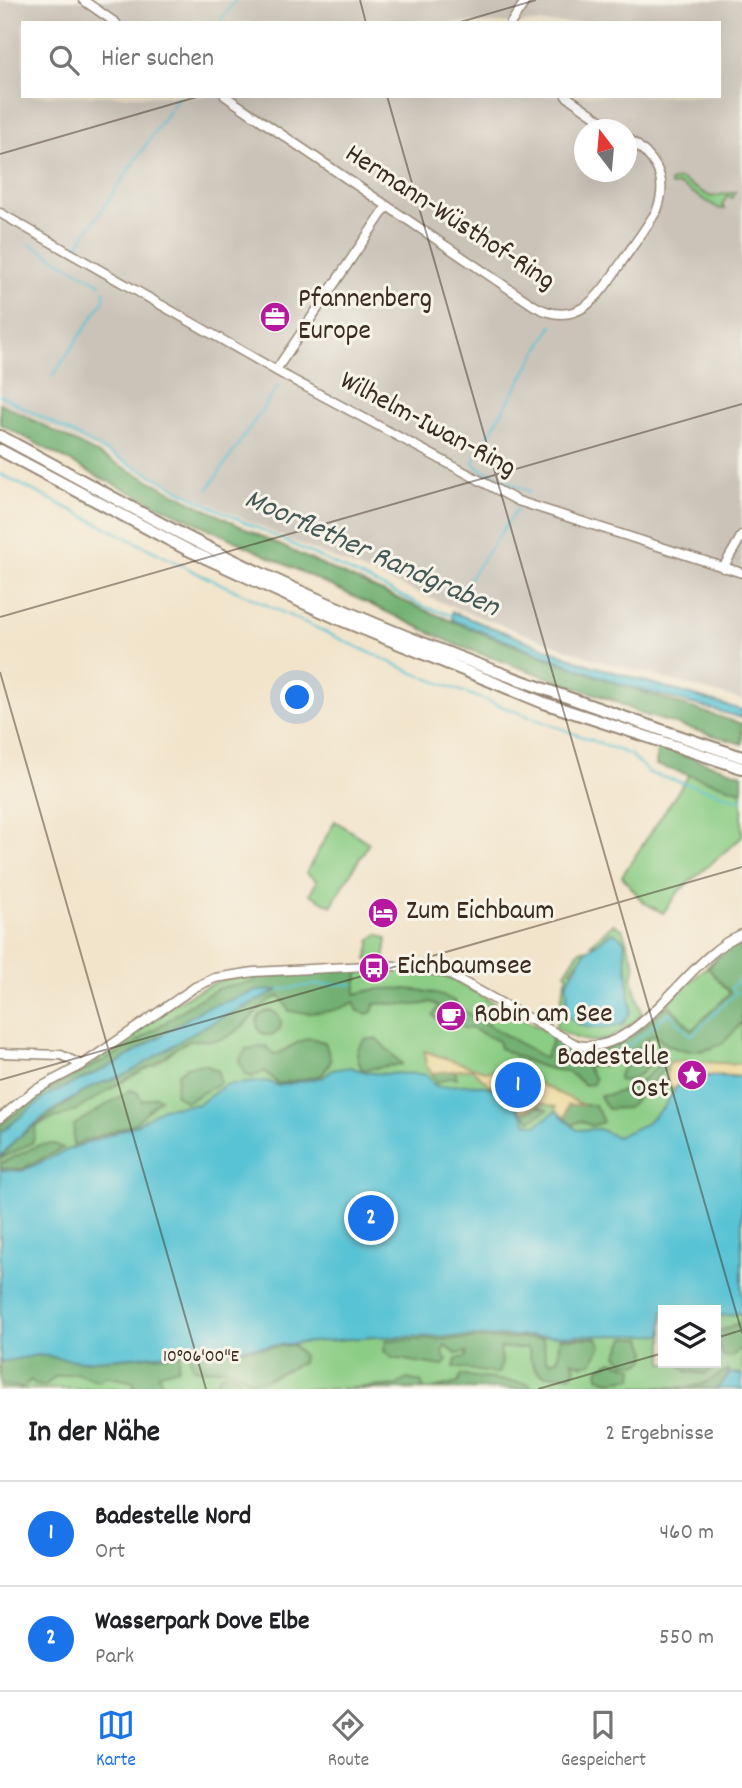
<!DOCTYPE html>
<html lang="de">
<meta charset="utf-8">
<style>
:root{--surface:#fff;--page:#f2f2f2;--text:#202124;--muted:#757577;--line:#e0e0e0;--accent:#1a73e8}
body{margin:0;font-family:Dekko,sans-serif;background:var(--page);color:var(--text)}
.controls{position:absolute;right:21px;bottom:21px;display:grid;overflow:hidden;border-radius:0px;box-shadow:0 7px 28px #0002}
.controls button{width:63px;height:63px;display:grid;place-items:center;padding:0;border:0;border-bottom:2px solid var(--line);background:var(--surface);color:var(--text);font:35px sans-serif}
.compass{position:absolute;left:574px;top:119px;width:63px;height:63px;border-radius:50%;background:var(--surface);box-shadow:0 7px 28px #0002;rotate:344deg}
.you{position:absolute;left:298px;top:698px;width:24px;height:24px;margin:-18px;border:5px solid #fff;border-radius:50%;background:#1a73e8;box-shadow:0 0 0 10px #1a73e833}
.badge{display:grid;place-items:center;width:46px;height:46px;border-radius:50%;background:var(--accent);color:#fff;font-size:23px;font-weight:700}
.pin{position:absolute;translate:-50% -50%;border:4px solid #fff;box-shadow:0 2px 7px #0006}
.list{margin:0;padding:0;list-style:none}
h2{display:flex;justify-content:space-between;align-items:center;height:91px;margin:0;padding:0 28px;font-size:30px}
h2 small{font-size:23px;font-weight:400;color:var(--muted)}
.list li{display:grid;grid-template-columns:46px 1fr auto;gap:21px;align-items:center;box-sizing:border-box;height:105px;padding:0 28px;border-top:2px solid var(--line)}
.list b{display:block;font-size:26px;white-space:nowrap}
.list p{margin:0;font-size:23px;white-space:nowrap;color:var(--muted)}
.list em{font-size:23px;font-style:normal;color:var(--muted)}
.icon{flex:none;width:38px;height:38px;fill:none;stroke:currentColor;stroke-width:2;stroke-linecap:round;stroke-linejoin:round}
.map{position:relative;flex:none;width:742px;height:1389px;overflow:hidden}
.search{position:absolute;background:var(--surface);box-shadow:0 7px 28px #0002;left:21px;right:21px;top:21px;height:77px;display:flex;align-items:center;gap:18px;box-sizing:border-box;padding:0 24px;border-radius:0px;color:var(--muted);font-size:26px}
.sheet{height:301px;background:var(--surface)}
nav{display:flex;justify-content:space-around;align-items:center;box-sizing:border-box;height:98px;border-top:2px solid var(--line);background:var(--surface);font-size:19px;color:var(--muted)}
nav a{display:grid;justify-items:center;gap:4px}
nav .on{color:var(--accent)}
.map>svg:first-child{display:block}
.industrial{fill:#cbc3b8;fill-rule:evenodd}
.green{fill:#8ccd85;stroke:#647c52;stroke-width:2;fill-rule:evenodd}
.forest{fill:#71b072;stroke:#566d48;stroke-width:2}
.sand{fill:#eeda9e;stroke:#94825e;stroke-width:2}
.water{fill:#59c3d4;stroke:#4a7679;stroke-width:2}
.lines{fill:none;stroke-linecap:round;stroke-linejoin:round}
.stream{stroke:#59c3d4;stroke-width:2}
.minor-casing{stroke:#968774;stroke-width:11}
.highway-casing{stroke:#968774;stroke-width:14}
.minor{stroke:#fff;stroke-width:8}
.highway{stroke:#fff;stroke-width:10}
.ticks{fill:none;stroke:#3b2a1e;stroke-width:2;stroke-opacity:0.45}
.labels{text-anchor:middle;dominant-baseline:central;stroke-width:6;stroke-linejoin:round;paint-order:stroke}
.street-label{font-size:28px;fill:#3b2a1e;stroke:#f7f3e8}
.poi-label{font-size:28px;fill:#3b2a1e;stroke:#f7f3e8;text-anchor:start}
.water-label{font-size:30px;font-style:italic;fill:#445855;stroke:#f7f3e8}
.ticks-label{font-size:18px;text-anchor:middle;fill:#3b2a1e;stroke:#f7f3e8;stroke-width:6;stroke-linejoin:round;paint-order:stroke}
</style>
<div class="map">
<svg width="742" height="1389" viewBox="0 0 742 1389">
<rect width="100%" height="100%" fill="#f7f3e8"/>
<filter id="ink" filterUnits="userSpaceOnUse"><feTurbulence type="fractalNoise" baseFrequency=".0143" numOctaves="2"/><feDisplacementMap in="SourceGraphic" scale="14" xChannelSelector="R" yChannelSelector="G"/><feConvolveMatrix kernelMatrix="1 2 1 2 8 2 1 2 1" color-interpolation-filters="sRGB"/></filter>
<filter id="wash" filterUnits="userSpaceOnUse"><feTurbulence type="fractalNoise" baseFrequency=".00686" numOctaves="4" result="noise"/><feDisplacementMap in="SourceGraphic" scale="28" xChannelSelector="R" yChannelSelector="G"/><feGaussianBlur stdDeviation="1.57" result="paint"/><feColorMatrix in="noise" values="0 0 0 0 0 0 0 0 0 0 0 0 0 0 0 0 0 1.4 0 .05"/><feComposite in="paint" operator="in"/></filter>
<g filter="url(#wash)">
<rect width="100%" height="100%" fill="#f2e4cb"/>
<!-- industrial -->
<path class="industrial" d="M0,0h742v700l-151,-42 -133,-49 -148,-60 -158,-72 -152,-76zM23,23h696v73h-696zM584,130h42v42h-42z"/>
<!-- green -->
<path class="green" d="M680,179l31,18 24,-5 -3,6 -5,-2 -5,9 3,4h-5l-40,-24 -9,1 -1,-4z
M689,775l53,16v46l-62,53 -17,23 -20,-11 -21,-26z
M335,821l34,22 -38,63 -21,-12 7,-13 -11,-8z
M613,924l9,5 13,36 -3,13 10,36c-32,31 -48,36 -87,14 7,-19 5,-36 13,-53l-3,-2 14,-22 9,-2 -17,21 58,18 -5,-48 -15,-7 -11,11h-7z
M378,934l9,5 -3,21h-17l4,-21z
M742,940v435l-6,-2 -19,16h-717v-264c14,-11 27,-23 42,-32 17,-11 35,-19 51,-30 37,-26 74,-59 115,-77 45,-21 191,-21 239,-9l129,71c20,4 32,1 51,-8l100,-92zM663,1310h53v53h-53z"/>
<!-- forest -->
<path class="forest" d="M0,403c110,57 219,115 331,166 133,61 271,112 411,155v20l-104,-31 -23,-12 -156,-55 -360,-169 -99,-53z
M657,747l85,27v17l-86,-26z
M742,940v82c-7,8 -14,18 -23,23 -21,11 -51,6 -65,-11 -23,19 -37,36 -69,31l10,14 -2,5 -9,1c-21,-20 -18,-11 -41,-18 -15,-5 -29,-12 -43,-19l-2,-7 -27,-13 -6,1 -19,-13 -11,2 -2,-3 6,-9 -8,-4c-17,7 -38,-1 -56,2l-3,8 -5,2 -9,-3 -4,-9c-17,11 -46,13 -65,9l-9,-15c-23,7 -31,31 -53,41 -15,7 -23,1 -37,4 -16,4 -26,20 -40,26 -26,11 -46,27 -70,41 -13,8 -30,10 -40,16 -7,4 -4,12 -8,19l-32,16 16,-20 75,-52 38,-14 68,-43 82,-40 -22,1 -54,18 -86,54 -69,32 -48,38v-8l40,-31 91,-48 63,-44 25,-14 36,-7 -1,-6 105,-6 -4,25c30,-9 75,-7 101,8l-2,3 91,53 9,-22c56,31 73,4 115,-31l23,25 38,-37 -22,-25 19,-20z
M257 1023a12 12 0 1 1 24 0a12 12 0 1 1-24 0Z
M310,1038l15,4 6,19 -9,14 -44,9 -13,-13 -13,6 -6,-2 -7,-14 7,-12 20,-3 8,9c14,-5 21,-14 36,-17z
M366,1039h11l25,25 -40,6c-6,-14 -8,-21 4,-31z
M651,1052l1,10c-9,10 -19,21 -34,18 1,-14 20,-25 33,-28z
M661,1063l4,5 -37,40 -20,1 -8,-13c30,-4 40,-13 61,-33z
M205,1064l13,7 2,12 -34,19 -11,-8 3,-21 11,-7z
M444,1070h11l2,8 -6,-1 -15,6 -4,-10z
M130,1090l7,2 5,9 14,-5 4,3 -26,25 -61,21 1,-20z
M535,1104l12,6 -16,10 -9,-7z
M568,1105h27l8,17 -11,4 -12,-5 -8,4 -7,-7z
M54,1144l9,4 -41,21 -22,-1v-4l39,-19z
M741,1322l1,25 -11,10 -8,-1 -7,-14v-9z
M543,1338l3,22 4,2 8,-3 1,-21h38l4,7 -8,17 -10,3 -11,-4 4,8 -5,7c-28,-2 -37,4 -43,-28h-28l2,14 -4,12 -44,-7 2,-8 10,-2 1,-5 -11,2 -11,-8 -3,7 5,8 -5,5 -50,-8 -8,-7 2,-11z
M625,1338h17l5,14 -2,7 -6,5 -15,-2 -7,-7z
M293,1345l10,11 -1,7 -37,17 -16,1c-24,-22 -32,-6 -56,-13l-4,-15z
M180,1354l-2,14 -20,6 7,15h-31v-7l-28,-6 -8,5 -22,-8 -21,4 -10,9 -10,-1 -4,-5 -8,7 -23,-2v-23l38,-7 44,6z
M716,1355l3,8 -14,11 -19,-3 -7,-8h37z
M612,1361l22,7 -1,10 -24,3 -11,-4 1,-9z
M728,1370l-1,10 -10,9h-161l-1,-4 31,3 103,-1 14,-3z
M224,1373h7l9,6v9l-25,1 4,-12z
M461,1375l69,9 3,5h-100l25,-6z
M407,1379l14,3 3,7h-84l57,-4z"/>
<!-- sand -->
<path class="sand" d="M424,1051l60,20 31,1 68,33h-15l-3,13 -9,-7v-4l-15,-4 -19,10c-15,-18 -34,-27 -50,-44l-40,4 -6,-7z
M679,1061l63,3v13c-21,-3 -51,-4 -67,13 -10,-8 -10,-19 -5,-28z"/>
<!-- water -->
<path class="water" d="M452,612l135,52 155,46v8l-125,-35 -165,-63z
M613,932l11,8 7,71 -9,14c-17,5 -54,7 -56,-19 0,-9 3,-14 0,-22l20,-33z
M279,990l-82,40 -68,43 -38,14 -45,28 -30,24 -16,18v-24l48,-38 69,-32 86,-54 54,-18z
M351,1067c22,11 51,4 76,8l7,10 6,2c42,-5 66,-5 87,36l10,2 19,-14 21,19 22,-1 18,8 28,-13 19,-17 13,-21 32,-10 33,1v236l-26,4v-7h-53v24l-3,1 -286,2 -292,24 -44,-6 -38,7v-192l22,1 45,-21 69,-25 27,-17 36,-4 26,-19 42,-4 11,5 46,-9 8,-7z
M730,1373l12,2v14h-25z"/>
<g class="lines">
<!-- stream -->
<path class="stream" d="M220,23l15,-23
M30,244l71,40
M76,248l103,-152
M52,377l52,-77v-10
M0,395l200,106 223,105 30,10
M0,474l195,98 221,102 215,81 18,18 93,27
M208,489l71,-104
M530,492l-54,-26 -3,-4 79,-136
M455,600l62,-91
M279,990l32,-5 42,-1
M558,1047c51,25 74,-3 111,-35l22,24 45,-43 -5,-5 11,-11"/>
</g>
</g>
<g filter="url(#ink)">
<g class="lines">
<!-- minor casing -->
<g class="minor-casing">
<path id="minor" d="M83,0l33,23
M511,23l15,-23
M225,96l308,209c46,27 68,-12 90,-45 12,-17 24,-33 34,-50 13,-34 -4,-55 -31,-73
M566,96l49,34
M0,213l282,161 236,127 224,72
M276,370l111,-164
M723,568l19,-33
M0,1053l61,2 21,10
M0,1118l33,-27 49,-26 113,-78 20,-9 39,-6 132,-7 59,7 132,73c64,13 108,-88 165,-111"/>
</g>
<!-- highway casing -->
<g class="highway-casing">
<path id="highway" d="M0,436c64,34 127,70 191,103 176,90 364,156 551,218
M0,450l188,100 148,68 208,85 198,65"/>
</g>
<!-- minor -->
<use href="#minor" class="minor"/>
<!-- highway -->
<use href="#highway" class="highway"/>
</g>
</g>
<!-- ticks -->
<path class="ticks" d="M360,0l6,23M457,23l79,-23M387,96l355,1237M0,154l200,-58M0,617l742,-213M0,672l206,717M0,1080l742,-213M716,1338l26,-8M538,1389l125,-36"/>
<!-- icons -->
<defs>
<g id="office-disc" transform="scale(1.575)"><circle r="9.5" fill="#b5179e" stroke="#f7f3e8"/><path d="M-6-3h4V-5.5h4V-3h4V5H-6ZM-1-4.5V-3h2v-1.5ZM-6 0V1H6V0Z" fill="#fff"/></g>
<g id="hotel-disc" transform="scale(1.575)"><circle r="9.5" fill="#b5179e" stroke="#f7f3e8"/><path d="M-6-4.5h1.5V1H6V5H4.5V3h-9V5H-6ZM-4 0a1.8 1.8 0 1 1 3.6 0ZM.5 0V-2.5h3Q6-2.5 6 0Z" fill="#fff"/></g>
<g id="bus-disc" transform="scale(1.575)"><circle r="9.5" fill="#b5179e" stroke="#f7f3e8"/><path d="M-5-6H5V4H4V6H2V4H-2V6H-4V4H-5ZM-3.5-4V0h7V-4ZM-3.5 1.2v1.5H-2V1.2ZM2 1.2v1.5H3.5V1.2Z" fill="#fff"/></g>
<g id="cafe-disc" transform="scale(1.575)"><circle r="9.5" fill="#b5179e" stroke="#f7f3e8"/><path d="M-5.5-4.5H6V0H3Q3 3.5 0 3.5H-2.5Q-5.5 3.5-5.5 0ZM3-3.2v2h1.7v-2ZM-6 4.5H4V6H-6Z" fill="#fff"/></g>
<g id="sight-disc" transform="scale(1.575)"><circle r="9.5" fill="#b5179e" stroke="#f7f3e8"/><path d="M0-6L1.8-2.2L6-1.7L2.9 1.2L3.7 5.4L0 3.3L-3.7 5.4L-2.9 1.2L-6-1.7L-1.8-2.2Z" fill="#fff"/></g>
</defs>
<g fill-rule="evenodd">
<use href="#office-disc" x="275" y="317"/>
<use href="#hotel-disc" x="383" y="913"/>
<use href="#bus-disc" x="374" y="968"/>
<use href="#cafe-disc" x="451" y="1016"/>
<use href="#sight-disc" x="692" y="1075"/>
</g>
<g class="labels">
<!-- street labels -->
<g class="street-label">
<text transform="translate(449 219) rotate(33)">Hermann-Wüsthof-Ring</text>
<text transform="translate(427 426) rotate(28)">Wilhelm-Iwan-Ring</text>
</g>
<!-- poi labels -->
<g class="poi-label">
<text x="298" y="301">Pfannenberg<tspan x="298" dy="32">Europe</tspan></text>
<text x="406" y="913">Zum Eichbaum</text>
<text x="397" y="968">Eichbaumsee</text>
<text x="474" y="1016">Robin am See</text>
<text x="669" y="1059" text-anchor="end">Badestelle<tspan x="669" dy="32">Ost</tspan></text>
</g>
<!-- water labels -->
<g class="water-label">
<text transform="translate(371 555) rotate(24)">Moorflether Randgraben</text>
</g>
</g>
<g class="ticks-label">
<text x="201" y="1361">10°06'00"E</text>
</g>
</svg>
<div class="controls">
<button><svg class="icon" aria-label="layers" viewBox="0 0 24 24"><path d="M12 4l9 5-9 5-9-5zM3 14l9 5 9-5"/></svg></button>
</div>
<svg class="compass" viewBox="-18 -18 36 36"><path d="M0-13l5 13h-10z" fill="#e53935"/><path d="M0 13l5-13h-10z" fill="#757577"/></svg>
<div class="you"></div>
<div class="pin badge" style="left:518px;top:1085px">1</div>
<div class="pin badge" style="left:371px;top:1218px">2</div>
<div class="search"><svg class="icon" aria-label="search" viewBox="0 0 24 24"><circle cx="10" cy="10" r="6"/><path d="M15 15l6 6"/></svg>Hier suchen</div>
</div>
<section class="sheet">
<h2>In der Nähe<small>2 Ergebnisse</small></h2>
<ul class="list">
<li><span class="badge">1</span><div><b>Badestelle Nord</b><p>Ort</p></div><em>460 m</em></li>
<li><span class="badge">2</span><div><b>Wasserpark Dove Elbe</b><p>Park</p></div><em>550 m</em></li>
</ul>
</section>
<nav>
<a class="on"><svg class="icon" aria-label="map" viewBox="0 0 24 24"><path d="M3 6l6-2 6 2 6-2v14l-6 2-6-2-6 2zM9 4v14M15 6v14"/></svg>Karte</a>
<a><svg class="icon" aria-label="directions" viewBox="0 0 24 24"><path d="M12 3l9 9-9 9-9-9zM9 14v-3h6M13 9l2 2-2 2"/></svg>Route</a>
<a><svg class="icon" aria-label="saved" viewBox="0 0 24 24"><path d="M7 4h10v16l-5-4-5 4z"/></svg>Gespeichert</a>
</nav>
